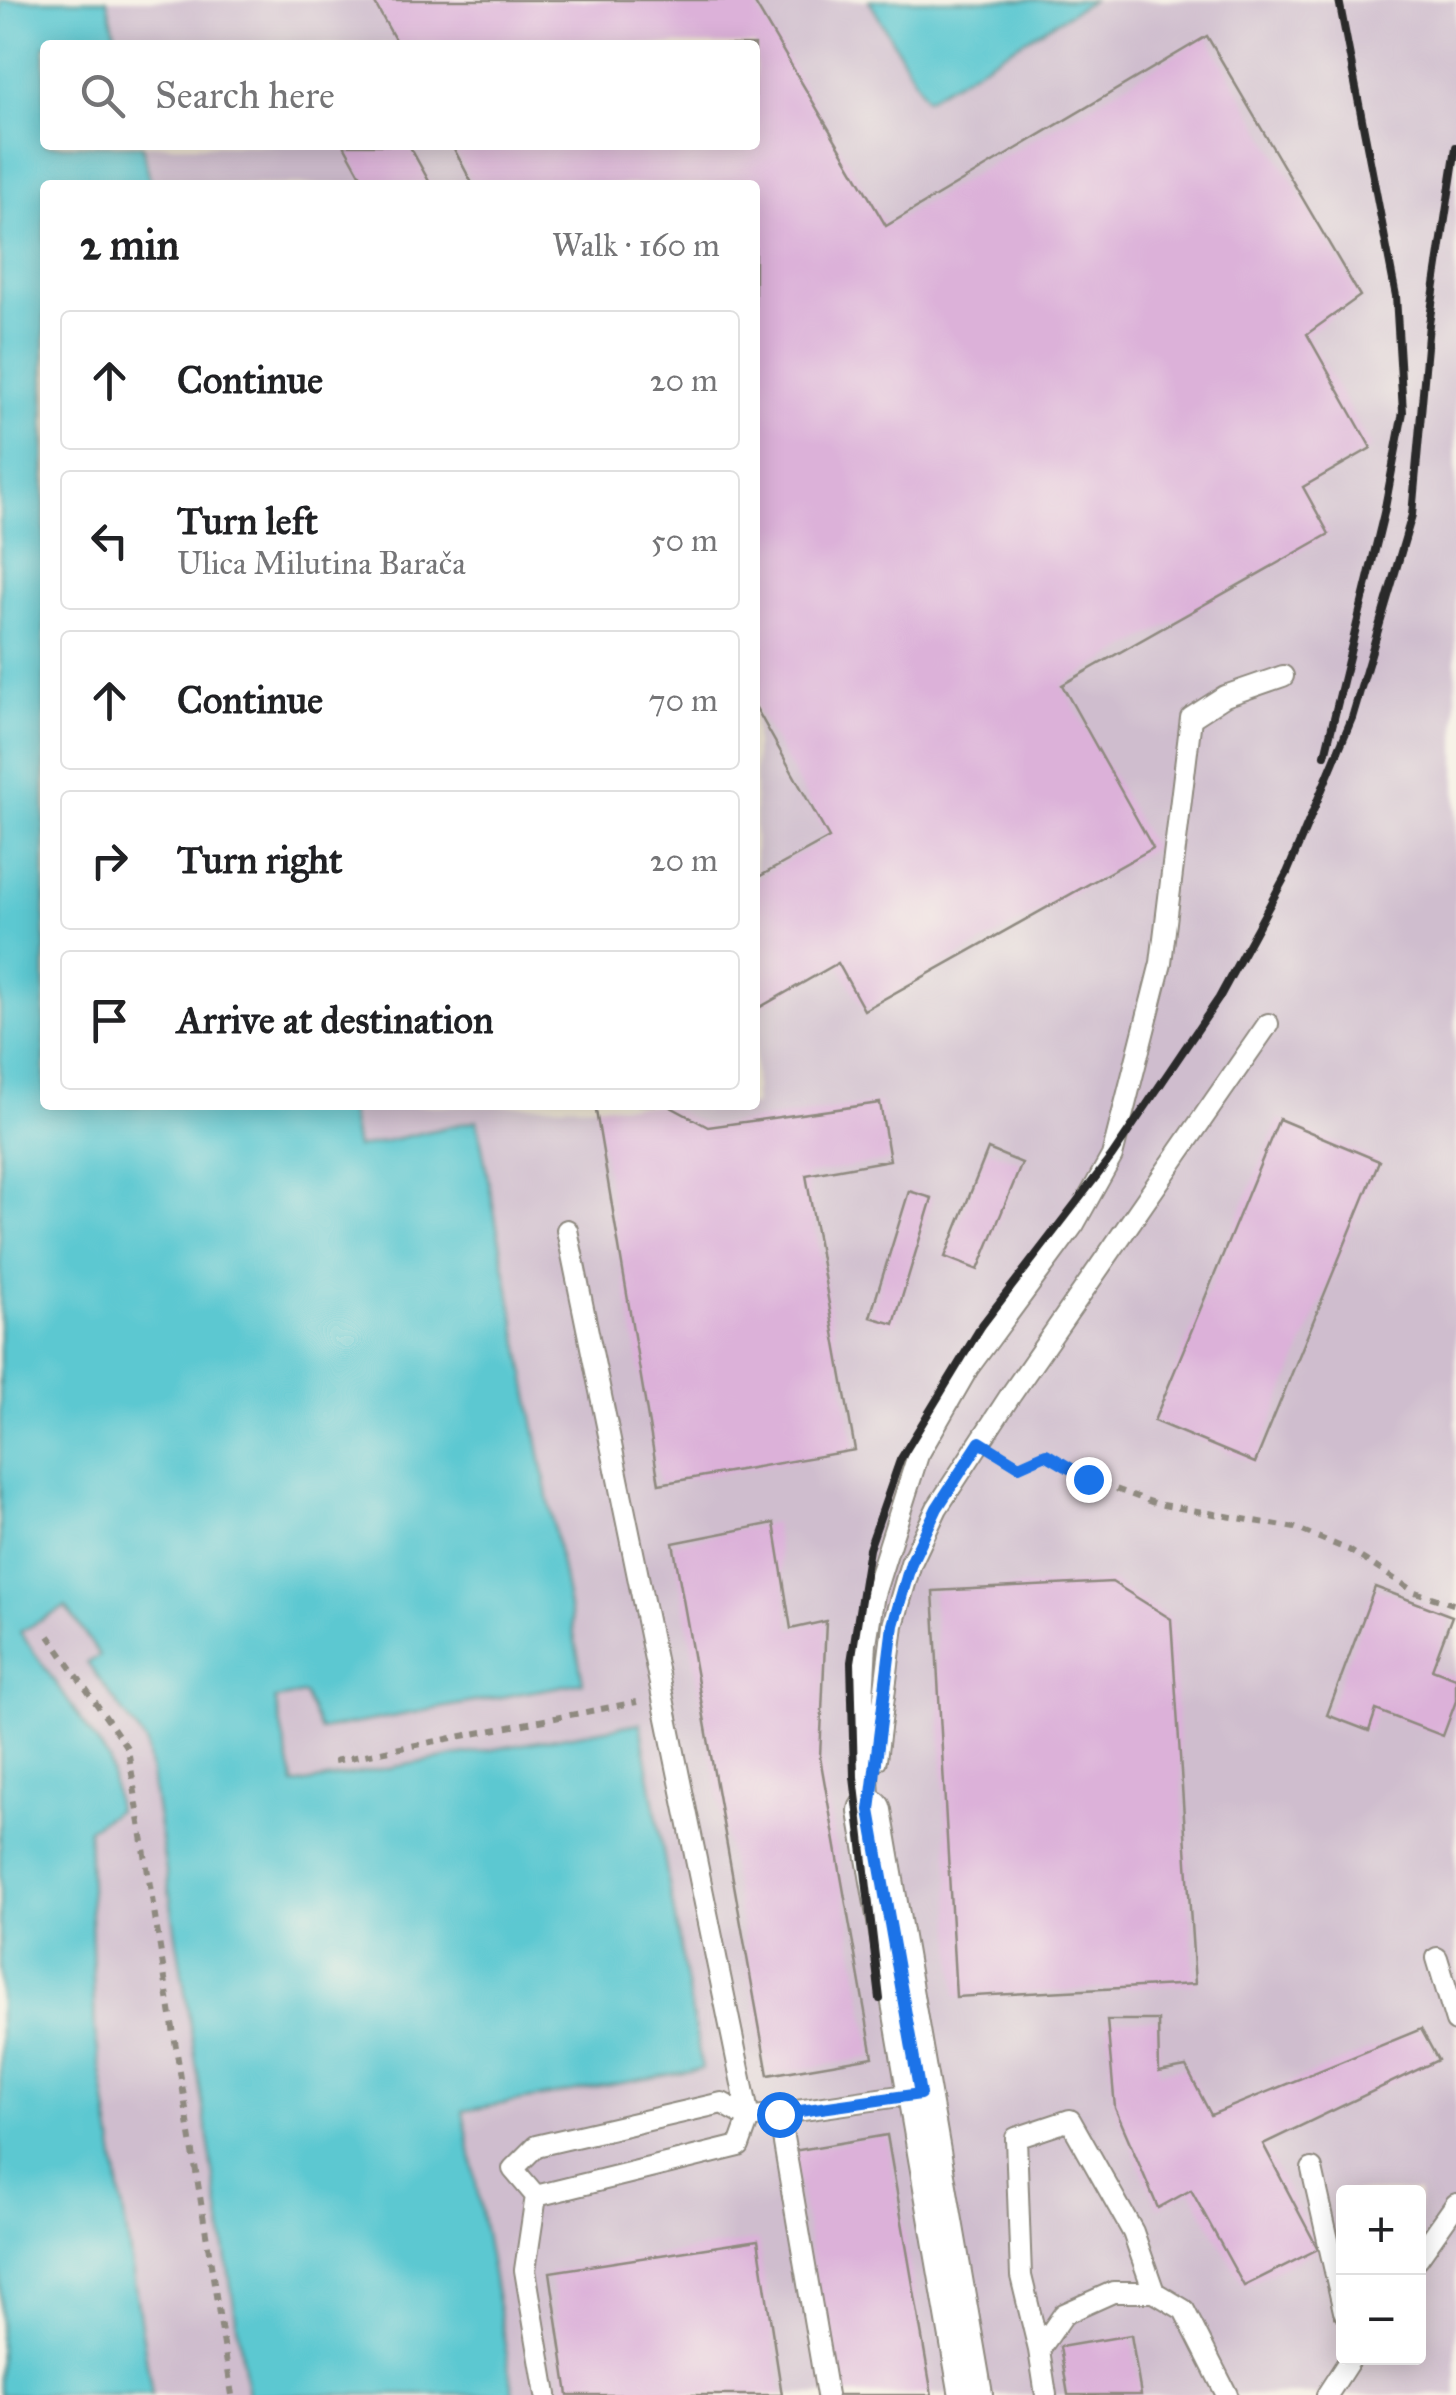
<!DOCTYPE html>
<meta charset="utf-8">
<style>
:root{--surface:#fff;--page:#f6f6f6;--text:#202124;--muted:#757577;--line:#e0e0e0}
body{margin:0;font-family:"IM FELL Great Primer",serif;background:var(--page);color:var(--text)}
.controls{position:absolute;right:30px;bottom:30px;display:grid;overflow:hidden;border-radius:10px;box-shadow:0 5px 25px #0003}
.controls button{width:90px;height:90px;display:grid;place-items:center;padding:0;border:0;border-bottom:2px solid var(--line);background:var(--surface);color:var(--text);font:50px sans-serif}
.stop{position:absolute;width:30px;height:30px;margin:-22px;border:8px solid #1a73e8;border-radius:50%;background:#fff}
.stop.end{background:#1a73e8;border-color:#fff;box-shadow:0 2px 10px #0008}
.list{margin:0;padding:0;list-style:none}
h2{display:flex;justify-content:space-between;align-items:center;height:130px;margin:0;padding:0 40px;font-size:42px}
h2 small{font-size:32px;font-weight:400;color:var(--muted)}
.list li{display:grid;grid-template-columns:65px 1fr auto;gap:30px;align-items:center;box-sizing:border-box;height:140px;margin:0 20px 20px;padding:0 20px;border:2px solid var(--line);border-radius:10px}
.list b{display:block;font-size:38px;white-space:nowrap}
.list p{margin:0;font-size:32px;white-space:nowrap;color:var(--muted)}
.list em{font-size:32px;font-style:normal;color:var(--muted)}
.icon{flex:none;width:55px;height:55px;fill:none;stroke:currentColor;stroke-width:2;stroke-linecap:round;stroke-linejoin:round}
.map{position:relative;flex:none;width:1456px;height:2395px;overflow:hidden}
.search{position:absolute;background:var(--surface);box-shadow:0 5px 25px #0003;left:40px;top:40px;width:720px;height:110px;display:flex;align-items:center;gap:25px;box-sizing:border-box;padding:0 35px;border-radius:10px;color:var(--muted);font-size:38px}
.panel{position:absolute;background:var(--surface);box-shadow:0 5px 25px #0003;left:40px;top:180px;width:720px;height:930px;border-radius:10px}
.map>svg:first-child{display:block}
.industrial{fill:#cfbdce;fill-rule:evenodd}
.water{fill:#5bc8d1;stroke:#437a7e;stroke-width:2.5}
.building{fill:#dcb1d9}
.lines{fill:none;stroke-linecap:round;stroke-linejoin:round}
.lane-casing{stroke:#8f8a80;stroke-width:24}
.street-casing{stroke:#8f8a80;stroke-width:46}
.path{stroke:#8f8a80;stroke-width:6;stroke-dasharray:8 8;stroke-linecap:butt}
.lane{stroke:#fff;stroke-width:20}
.street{stroke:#fff;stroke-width:42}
.rail{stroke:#2b2b2b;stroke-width:8}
.route{stroke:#1a73e8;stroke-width:12}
</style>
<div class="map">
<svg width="1456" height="2395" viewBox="0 0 1456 2395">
<rect width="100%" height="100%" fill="#f7f3e8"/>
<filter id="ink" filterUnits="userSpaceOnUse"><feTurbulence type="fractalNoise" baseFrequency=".01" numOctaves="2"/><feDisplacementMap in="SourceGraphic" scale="20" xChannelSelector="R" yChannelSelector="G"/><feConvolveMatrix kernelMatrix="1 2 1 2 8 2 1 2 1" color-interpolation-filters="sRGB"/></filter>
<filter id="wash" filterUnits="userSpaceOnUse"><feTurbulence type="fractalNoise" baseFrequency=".0048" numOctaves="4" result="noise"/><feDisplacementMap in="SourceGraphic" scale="40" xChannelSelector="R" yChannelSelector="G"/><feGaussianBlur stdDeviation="2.25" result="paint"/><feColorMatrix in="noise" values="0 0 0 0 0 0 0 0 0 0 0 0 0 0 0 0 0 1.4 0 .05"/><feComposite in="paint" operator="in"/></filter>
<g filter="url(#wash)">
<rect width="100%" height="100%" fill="#f3e9d4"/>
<!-- industrial -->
<path class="industrial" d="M107,0h762l58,99 165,-99h364v2395h-942l-52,-284 177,-388 -345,63 -19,-87 29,-6 17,36 262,-47 -106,-561 -121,28 -8,-44h407v-920h-604l-9,-40h613v-100h-637zM1344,2192h74v166h-74z
M66,1607l34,49 -12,8 58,78 102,653h-96l-57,-363 -7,-203 -68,-197z"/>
<!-- water -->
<path class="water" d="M0,0h107l11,45h-73v100h97l9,40h-106v920h303l8,43 121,-28 106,562 -263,48 -16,-36 -29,5 19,86 346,-62 62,346 -239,42 51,284h-266l-102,-652 -59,-80 13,-7 -34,-49 -46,25 89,128 8,50 -29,19 7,203 57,363h-152z
M869,0h223l-166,99z"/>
<g id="blocks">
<!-- building -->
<path class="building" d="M373,0h380l133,226 321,-190 153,260 -53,38 64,114 -68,39 26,47 -267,151 91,163 -289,162 -26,-47 -83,47v-131l74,-41 -74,-132v-521h-282l-21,-40h303v-100h-357z
M344,145h65l22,40h-65z
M880,1103l10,57 -84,15 49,275 -196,34 -64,-379h72l41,22z
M1279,1119l100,42 -124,302 -101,-42z
M988,1149l34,14 -44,107 -33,-13z
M909,1191l23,7 -38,126 -24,-7z
M774,1523l17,106 35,-8 -6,136 53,300 -105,18 -95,-532z
M1112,1582l59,37 24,365 -239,13 -23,-406z
M1375,1587l77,29 -20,53 24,9v23l-13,35 -67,-26 -7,21 -42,-16z
M1107,2020h51l1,52 27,-5 25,48 210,-86 17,31 -175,84 55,105 -74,37 -53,-96 -33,18 -43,-100z
M887,2135l45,260h-96l-43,-244z
M758,2240l24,155h-214l-18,-123z
M1131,2335l10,60h-73l-8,-48z"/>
</g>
</g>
<g filter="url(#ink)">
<use href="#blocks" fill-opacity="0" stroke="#8f8a80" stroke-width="2.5"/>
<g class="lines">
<!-- lane casing -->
<g class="lane-casing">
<path id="lane" d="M567,1230l182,888 171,-25
M876,1760l17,-135 18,-62 26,-55 73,-112 258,-372
M870,1811l-7,-113 3,-55 8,-49 44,-139 50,-87 106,-144 38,-68 49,-193 30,-245 34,-22 58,-20
M1437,1958l19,63
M722,2103l27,15 -10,28 -203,50 -23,-27 23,-23z
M779,2114l48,281
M1312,2169l32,142
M536,2196l-11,74 21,125
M1418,2258l38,-54
M1039,2350l-18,-74 -5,-138 54,-18 63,112 21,60
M1046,2395l-7,-45 25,-36 49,-22h41l30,18 43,85
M1327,2395l24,-37"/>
</g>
<!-- street casing -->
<g class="street-casing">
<path id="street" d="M870,1811l101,584"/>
</g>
<!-- path -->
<path class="path" d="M1002,1455l17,10 27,-11 42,25 69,25 138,24 54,22 66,42 41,13
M49,1636l79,113 104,646
M334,1761l303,-59"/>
<!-- lane -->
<use href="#lane" class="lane"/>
<!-- street -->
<use href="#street" class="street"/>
<!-- rail -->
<path class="rail" d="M1325,755l59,-242 19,-101 -7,-116 -57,-296
M880,1999l-26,-222 -3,-115 18,-113 31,-89 82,-135 130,-169 107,-158 68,-125 65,-155 60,-203 17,-191 27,-177"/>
</g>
</g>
<g class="lines" filter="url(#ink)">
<!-- route -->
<path class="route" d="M779,2114l141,-20 -50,-284 23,-185 18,-62 26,-55 43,-66 39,24 27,-12 42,25"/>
</g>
</svg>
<div class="controls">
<button>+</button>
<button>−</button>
</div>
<div class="stop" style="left:779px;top:2114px"></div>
<div class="stop end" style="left:1088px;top:1479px"></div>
<div class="search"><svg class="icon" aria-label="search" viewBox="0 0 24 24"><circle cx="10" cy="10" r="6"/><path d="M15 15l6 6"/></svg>Search here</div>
<section class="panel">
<h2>2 min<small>Walk · 160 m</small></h2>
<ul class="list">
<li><svg class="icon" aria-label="ahead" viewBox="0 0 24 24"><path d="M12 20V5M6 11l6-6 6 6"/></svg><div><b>Continue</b></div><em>20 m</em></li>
<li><svg class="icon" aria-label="left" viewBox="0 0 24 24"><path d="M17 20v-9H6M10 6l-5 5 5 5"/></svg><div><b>Turn left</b><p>Ulica Milutina Barača</p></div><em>50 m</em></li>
<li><svg class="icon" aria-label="ahead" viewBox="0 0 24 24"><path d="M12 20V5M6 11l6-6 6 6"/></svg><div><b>Continue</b></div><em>70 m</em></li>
<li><svg class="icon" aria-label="right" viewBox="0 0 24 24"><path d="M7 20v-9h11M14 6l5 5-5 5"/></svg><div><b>Turn right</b></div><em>20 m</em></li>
<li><svg class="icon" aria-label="arrive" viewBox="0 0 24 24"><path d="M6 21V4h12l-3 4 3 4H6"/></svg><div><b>Arrive at destination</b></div></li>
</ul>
</section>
</div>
